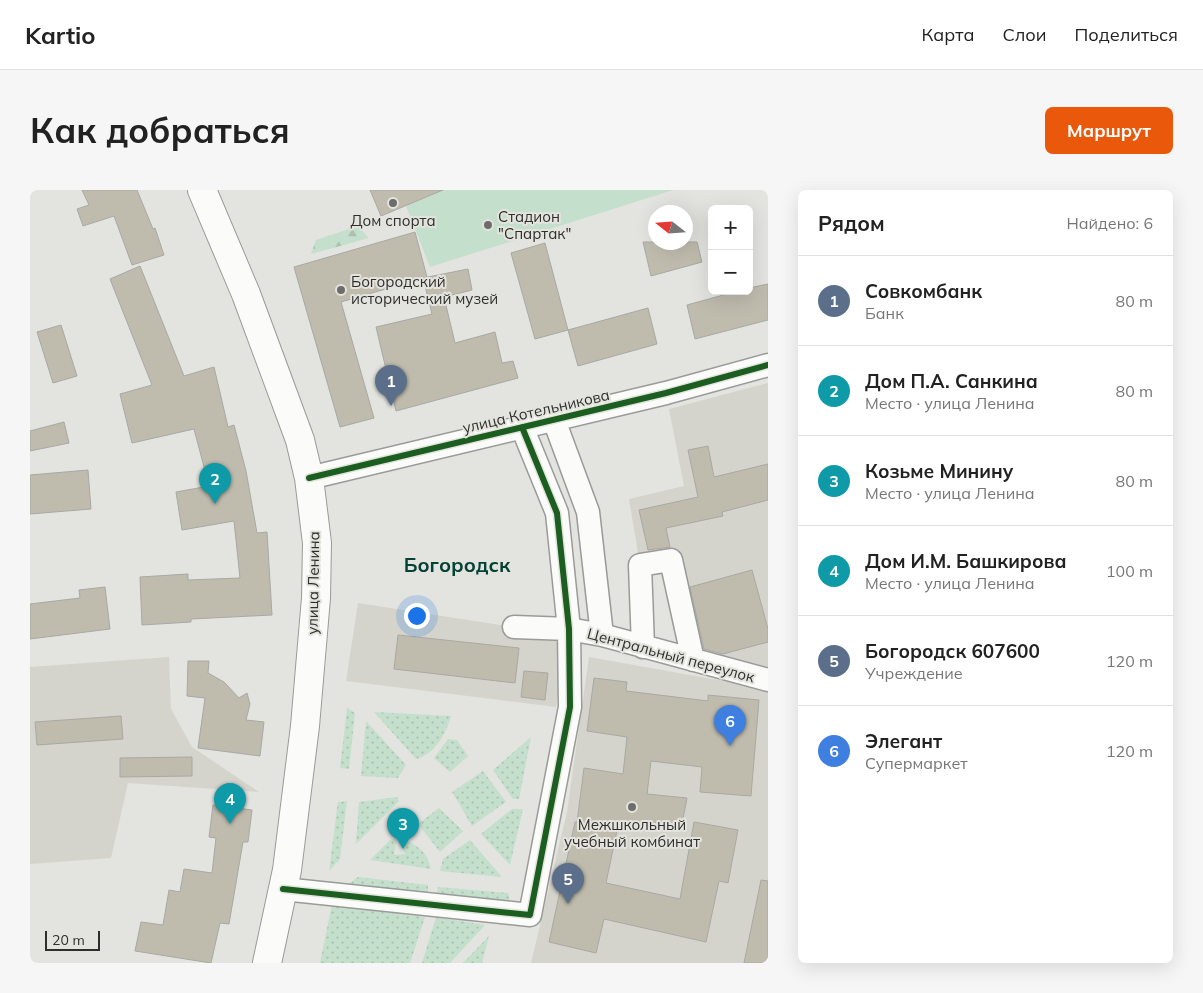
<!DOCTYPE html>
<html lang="ru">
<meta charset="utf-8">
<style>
:root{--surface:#fff;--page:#f6f6f6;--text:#222;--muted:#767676;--line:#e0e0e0;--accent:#ea580c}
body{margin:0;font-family:Mulish,sans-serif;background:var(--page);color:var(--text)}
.controls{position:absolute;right:15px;top:15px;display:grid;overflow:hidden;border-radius:8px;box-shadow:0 5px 20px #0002}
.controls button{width:45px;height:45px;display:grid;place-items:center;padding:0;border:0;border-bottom:1px solid var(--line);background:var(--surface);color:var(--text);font:25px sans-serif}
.compass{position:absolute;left:618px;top:15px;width:45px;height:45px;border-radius:50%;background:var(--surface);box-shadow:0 5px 20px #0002;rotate:287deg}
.scale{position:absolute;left:15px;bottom:12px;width:55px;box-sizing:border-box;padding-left:5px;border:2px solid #2f2e2c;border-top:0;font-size:14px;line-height:18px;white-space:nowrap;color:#2f2e2c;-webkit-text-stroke:4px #e4e4de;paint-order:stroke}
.you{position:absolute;left:386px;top:425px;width:18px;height:18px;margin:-12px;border:4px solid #fff;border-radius:50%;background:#1a73e8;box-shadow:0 0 0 8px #1a73e833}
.badge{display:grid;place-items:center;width:32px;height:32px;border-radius:50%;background:var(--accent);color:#fff;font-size:16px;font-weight:700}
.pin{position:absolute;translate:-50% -41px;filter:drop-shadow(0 1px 2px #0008)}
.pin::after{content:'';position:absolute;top:26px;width:18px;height:15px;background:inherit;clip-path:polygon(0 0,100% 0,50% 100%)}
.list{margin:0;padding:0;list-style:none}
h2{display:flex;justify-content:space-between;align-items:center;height:65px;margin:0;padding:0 20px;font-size:21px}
h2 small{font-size:16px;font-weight:400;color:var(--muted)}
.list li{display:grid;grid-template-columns:32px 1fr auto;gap:15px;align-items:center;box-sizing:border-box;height:90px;padding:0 20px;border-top:1px solid var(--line)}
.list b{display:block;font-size:19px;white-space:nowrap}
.list p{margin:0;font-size:16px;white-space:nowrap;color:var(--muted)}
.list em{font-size:16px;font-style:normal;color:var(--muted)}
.map{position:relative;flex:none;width:738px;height:773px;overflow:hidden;border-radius:8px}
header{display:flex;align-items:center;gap:30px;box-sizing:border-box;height:70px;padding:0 25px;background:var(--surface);border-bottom:1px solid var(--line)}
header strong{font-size:24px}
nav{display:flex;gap:28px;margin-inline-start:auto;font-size:18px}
.intro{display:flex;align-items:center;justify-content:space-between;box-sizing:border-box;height:120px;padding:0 30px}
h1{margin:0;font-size:35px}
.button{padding:12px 22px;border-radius:8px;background:var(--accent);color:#fff;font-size:18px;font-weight:700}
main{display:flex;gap:30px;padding:0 30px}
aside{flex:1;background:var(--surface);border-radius:8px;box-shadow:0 5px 20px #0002}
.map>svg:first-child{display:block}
.built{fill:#d5d4cc}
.grass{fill:url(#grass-dots)}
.forest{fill:url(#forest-firs)}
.park{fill:#c5dfcd}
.building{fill:#bfbcae;stroke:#a8a8a5}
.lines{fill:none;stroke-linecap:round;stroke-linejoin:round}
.minor-casing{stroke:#9a9a98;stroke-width:25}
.major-casing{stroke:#9a9a98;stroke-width:30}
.minor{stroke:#fbfbfa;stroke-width:22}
.major{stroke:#fbfbfa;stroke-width:28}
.cycleway-casing{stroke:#e4e4de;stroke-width:9}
.cycleway{stroke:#1b5e20;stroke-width:6}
.poi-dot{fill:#6e6d6b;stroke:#e4e4de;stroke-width:2}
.labels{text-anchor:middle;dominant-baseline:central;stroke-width:4;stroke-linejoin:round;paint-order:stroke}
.poi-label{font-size:15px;fill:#2f2e2c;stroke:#e4e4de;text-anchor:start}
.street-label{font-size:15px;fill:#2f2e2c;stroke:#e4e4de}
.district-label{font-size:20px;font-weight:bold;fill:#044137;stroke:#e4e4de}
</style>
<header>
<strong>Kartio</strong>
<nav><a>Карта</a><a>Слои</a><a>Поделиться</a></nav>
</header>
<div class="intro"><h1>Как добраться</h1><a class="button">Маршрут</a></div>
<main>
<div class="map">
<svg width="738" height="773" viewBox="0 0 738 773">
<defs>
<pattern id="grass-dots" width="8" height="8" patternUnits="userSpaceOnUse" patternTransform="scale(1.25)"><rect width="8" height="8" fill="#c5dfcd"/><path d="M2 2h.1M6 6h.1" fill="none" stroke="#aac0b0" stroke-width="1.8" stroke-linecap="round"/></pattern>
<pattern id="forest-firs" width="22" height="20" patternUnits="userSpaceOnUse" patternTransform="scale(1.25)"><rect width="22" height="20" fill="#c5dfcd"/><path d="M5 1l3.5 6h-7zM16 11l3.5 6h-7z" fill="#aac0b0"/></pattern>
</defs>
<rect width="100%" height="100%" fill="#e3e3df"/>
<!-- built -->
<path class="built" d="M738,193v285l-77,-16 -20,-92 -31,5 -11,-66 55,-13 -15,-77z
M328,413l156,24 55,2 -13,78 -210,-26z
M139,467l2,52 21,38 67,45 -131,-9 -17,75 -81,6v-197z
M559,467l179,32v274h-237l36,-151z"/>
<!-- grass -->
<path class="grass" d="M317,518l8,5 -6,56 -9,-1z
M344,522l77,4c-5,18 -16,38 -35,43z
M336,531l40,44 -8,13 -37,-2z
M501,547l-12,62h-6l-20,-29z
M418,549l9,1 11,16 -18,16 -16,-14z
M453,581l23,31 -34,24 -20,-34z
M367,607l2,4 -43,43 3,-42z
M317,611l-7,58 -11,12 9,-69z
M409,618l24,23 -23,21 -22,-28z
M482,619h11l-13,56 -29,-31z
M367,648l-3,17 11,-1 -2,-5 3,-9c14,7 22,14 25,29l-61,-9 20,-20z
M440,650l32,37 -62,-6 3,-12z
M328,687l70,8v9l-80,-9z
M408,697l70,6 2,9 -73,-9z
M302,714l93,13 -15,46h-90z
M406,727l49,8 -35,38h-28z
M459,746l-7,27h-19z"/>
<!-- forest -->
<path class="forest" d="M328,36l11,12 -58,16 5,-14z"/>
<!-- park -->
<path class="park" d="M401,0h242l-243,77 -24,-61 26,-11z"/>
<!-- building -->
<path class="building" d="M52,0h55l16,39 2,-1 9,27 -32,10 -18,-49 -31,10 -6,-17 12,-4z
M340,0h73l-62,26z
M385,42l12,45 -86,25 33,116 -34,9 -46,-160z
M613,52h54l5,20 -51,14z
M515,53l23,87 -33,9 -24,-86z
M110,76l44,110 30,-9 14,60 6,-2 12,46 11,62 10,-1 5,83 -81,4v3l-49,3 -2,-48 48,-3v6l52,-2 -6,-57 -52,9 -6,-38 33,-6 -15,-57 -62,14 -12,-49 32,-9 -42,-106z
M438,79l4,21 -28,7 11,46 40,-11 7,31 11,-2 5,17 -122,33 -20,-84 56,-13 -9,-36z
M738,94v36l-73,19 -8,-34 51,-14h11v-3z
M618,118l9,36 -79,22 -10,-36z
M31,135l16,51 -24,7 -16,-51z
M34,232l5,21 -39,8v-20z
M678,256l6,31 54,-13v36l-46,12 1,4 -57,12 4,19 -22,3 -9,-40 59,-13 -10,-47z
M58,280l3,39 -61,5v-39z
M722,380l16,59v13l-45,12 -19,-5 -14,-62z
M75,397l5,42 -80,10v-35l50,-6 -1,-8z
M368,445l121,13 -4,35 -121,-14z
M158,471h21l-1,12 16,9 15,16 8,-5 3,11 -4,16 18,2 -4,34 -62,-8 7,-50 -18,-2z
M494,481l24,2 -3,27 -24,-3z
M564,488l33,4 -1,9 82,10v-6l51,5 -8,96 -51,-4 2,-25 -51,-6 -4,33 40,4 -6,31 -62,-8 -13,62 74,16 14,-77 44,8 -10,53 -9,-2 -13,61 -102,-23 -8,34 -47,-11 26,-120h2l7,-54 39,6 4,-37 -40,-6z
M91,526l2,23 -86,6 -2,-23z
M162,567v19l-72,1v-19z
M183,615l39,5 -4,32h-5l-14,82 -9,-1 -9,40 -76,-12 6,-29 22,3 6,-35 11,2 4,-23 28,4 4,-35 -7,-1z
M731,690l7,1v82h-24z"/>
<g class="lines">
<!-- minor casing -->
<g class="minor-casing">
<path id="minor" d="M524,230l34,92 14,123
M279,288l357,-85 102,-28
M484,437l55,2 33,6 166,45
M613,457l-3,-82 31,-5 22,100
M253,699l247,26 40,-208 -1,-78 -12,-116 -35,-86"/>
</g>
<!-- major casing -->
<g class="major-casing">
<path id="major" d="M172,0l44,104 54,146 9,38 8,65 -1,55 -11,128 -18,144 -20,93"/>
</g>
<!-- minor -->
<use href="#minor" class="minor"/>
<!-- major -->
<use href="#major" class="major"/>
<!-- cycleway casing -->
<g class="cycleway-casing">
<path id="cycleway" d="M279,288l357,-85 102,-28
M253,699l247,26 40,-208 -1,-78 -12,-116 -35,-86"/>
</g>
<!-- cycleway -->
<use href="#cycleway" class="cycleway"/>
</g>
<!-- markers -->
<g class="poi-dot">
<circle cx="363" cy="13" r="5"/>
<circle cx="458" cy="35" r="5"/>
<circle cx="311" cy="100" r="5"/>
<circle cx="602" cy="617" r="5"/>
</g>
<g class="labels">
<!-- poi labels -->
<g class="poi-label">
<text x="468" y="26">Стадион<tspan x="468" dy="17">"Спартак"</tspan></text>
<text x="363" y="30" text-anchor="middle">Дом спорта</text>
<text x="321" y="91">Богородский<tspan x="321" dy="17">исторический музей</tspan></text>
<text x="602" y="634" text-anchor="middle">Межшкольный<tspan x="602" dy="17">учебный комбинат</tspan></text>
</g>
<!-- street labels -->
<g class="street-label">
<text transform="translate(506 221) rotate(-13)">улица Котельникова</text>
<text transform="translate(283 393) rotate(-89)">улица Ленина</text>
<text transform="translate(641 465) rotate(15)">Центральный переулок</text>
</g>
<!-- district labels -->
<g class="district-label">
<text x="427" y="374">Богородск</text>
</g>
</g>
</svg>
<div class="controls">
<button>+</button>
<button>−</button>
</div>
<svg class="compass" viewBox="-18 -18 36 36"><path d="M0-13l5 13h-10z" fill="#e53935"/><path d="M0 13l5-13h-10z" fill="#767676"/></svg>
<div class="scale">20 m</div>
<div class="you"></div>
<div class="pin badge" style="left:361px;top:216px;background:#5c6f8a">1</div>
<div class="pin badge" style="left:185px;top:314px;background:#0f9aa8">2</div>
<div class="pin badge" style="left:373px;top:659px;background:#0f9aa8">3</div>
<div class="pin badge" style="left:200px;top:634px;background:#0f9aa8">4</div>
<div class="pin badge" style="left:538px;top:714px;background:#5c6f8a">5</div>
<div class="pin badge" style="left:700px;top:556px;background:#3f7fe0">6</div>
</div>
<aside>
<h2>Рядом<small>Найдено: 6</small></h2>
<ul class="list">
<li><span class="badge" style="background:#5c6f8a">1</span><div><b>Совкомбанк</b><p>Банк</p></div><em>80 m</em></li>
<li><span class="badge" style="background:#0f9aa8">2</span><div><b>Дом П.А. Санкина</b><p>Место · улица Ленина</p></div><em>80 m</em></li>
<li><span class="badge" style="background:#0f9aa8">3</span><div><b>Козьме Минину</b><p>Место · улица Ленина</p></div><em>80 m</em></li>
<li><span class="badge" style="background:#0f9aa8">4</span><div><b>Дом И.М. Башкирова</b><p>Место · улица Ленина</p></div><em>100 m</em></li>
<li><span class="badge" style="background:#5c6f8a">5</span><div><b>Богородск 607600</b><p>Учреждение</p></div><em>120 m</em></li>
<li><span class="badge" style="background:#3f7fe0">6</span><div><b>Элегант</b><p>Супермаркет</p></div><em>120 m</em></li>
</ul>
</aside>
</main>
